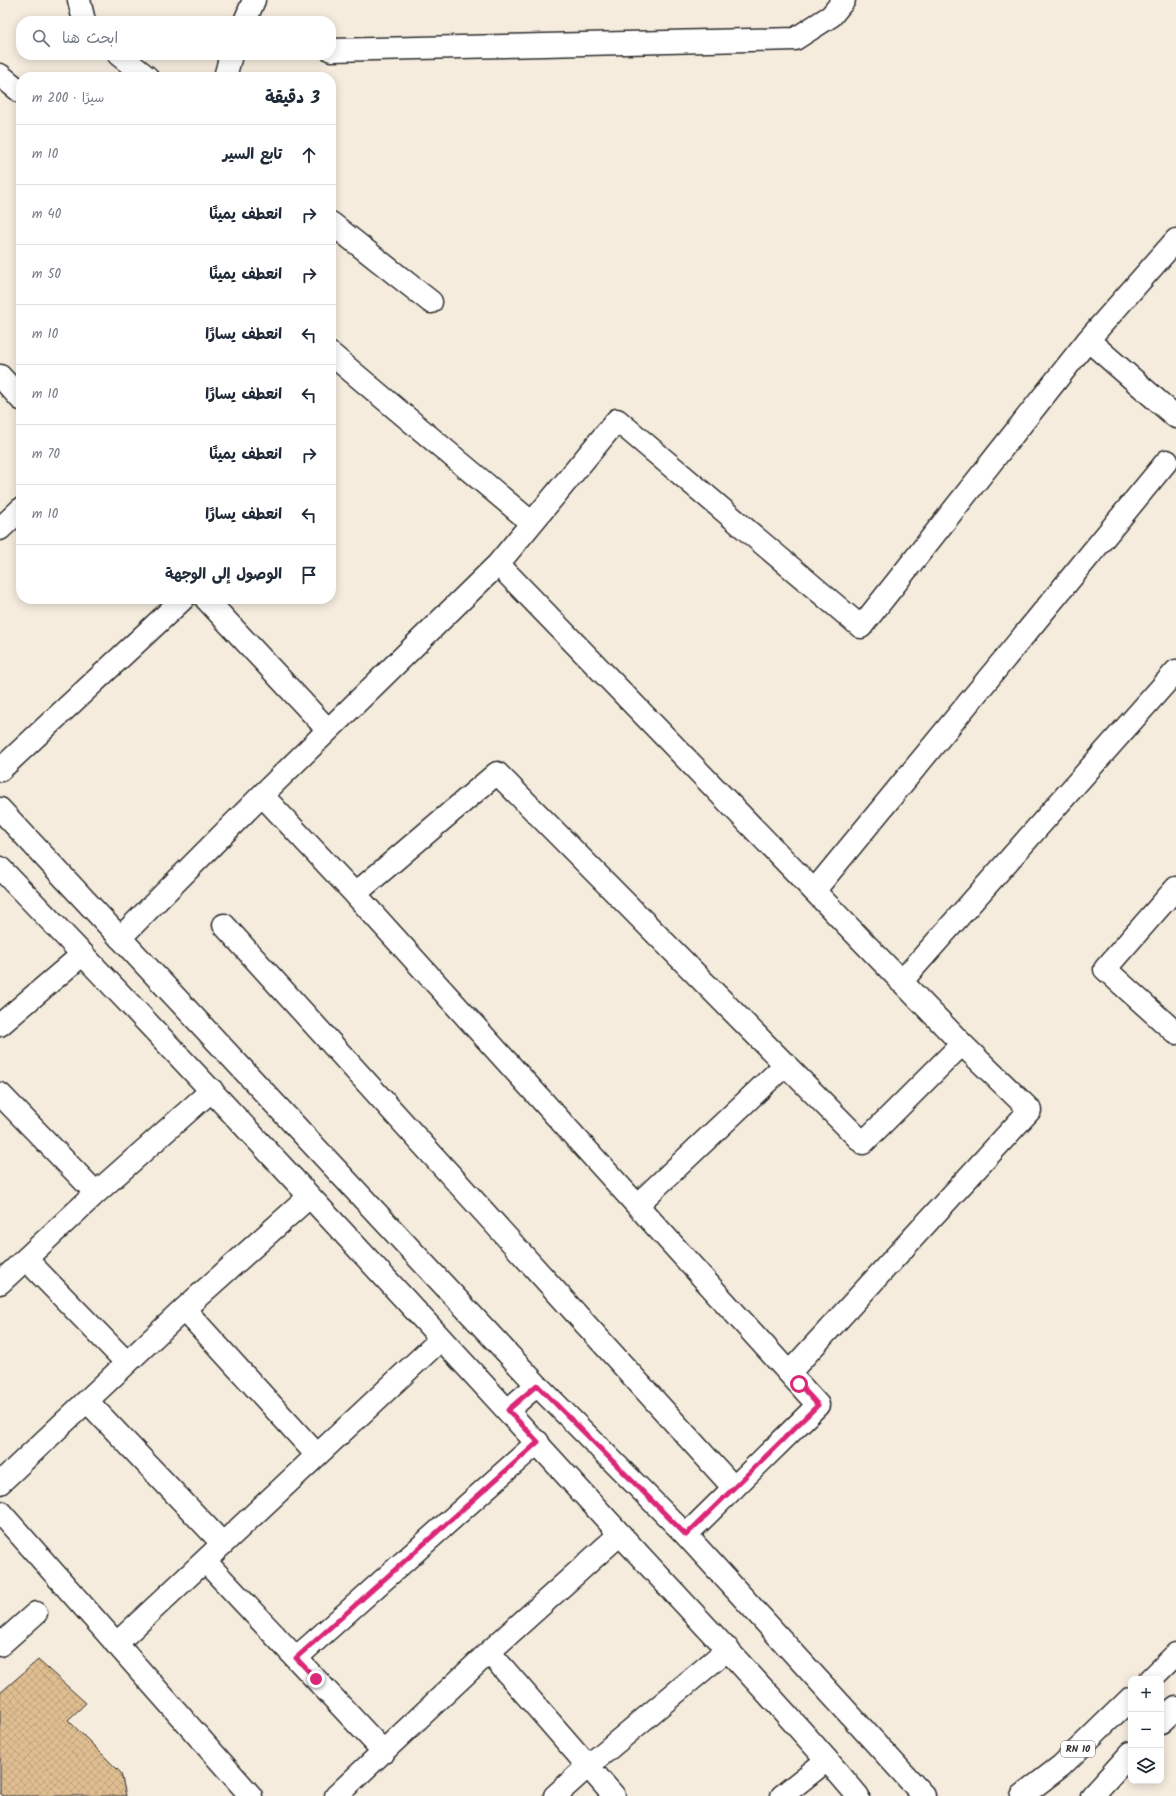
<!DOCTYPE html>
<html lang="ar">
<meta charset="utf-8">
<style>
:root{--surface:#fff;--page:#f2f2f3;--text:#1f2937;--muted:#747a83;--line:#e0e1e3}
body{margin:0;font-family:Kalam,"Playpen Sans Arabic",sans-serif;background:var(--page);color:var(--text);direction:rtl}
.controls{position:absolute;right:12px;bottom:12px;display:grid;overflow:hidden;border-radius:8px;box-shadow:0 2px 10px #0003}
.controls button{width:36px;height:36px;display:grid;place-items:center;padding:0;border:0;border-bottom:1px solid var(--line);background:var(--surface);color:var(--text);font:20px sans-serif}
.stop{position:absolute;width:12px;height:12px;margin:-9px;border:3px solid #db2777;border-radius:50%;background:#fff}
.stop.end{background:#db2777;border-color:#fff;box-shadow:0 1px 4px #0008}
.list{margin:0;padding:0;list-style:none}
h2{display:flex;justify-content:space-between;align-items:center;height:52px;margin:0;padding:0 16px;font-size:17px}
h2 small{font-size:13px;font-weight:400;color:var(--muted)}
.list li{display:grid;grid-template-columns:26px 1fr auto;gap:12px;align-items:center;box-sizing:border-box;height:60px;padding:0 16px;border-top:1px solid var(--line)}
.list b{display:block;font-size:15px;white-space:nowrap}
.list em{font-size:13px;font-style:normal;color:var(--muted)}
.icon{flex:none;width:22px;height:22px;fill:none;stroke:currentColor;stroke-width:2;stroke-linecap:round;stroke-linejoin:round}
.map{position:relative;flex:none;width:1176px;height:1796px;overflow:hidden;direction:ltr}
.search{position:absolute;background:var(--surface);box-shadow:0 2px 10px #0003;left:16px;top:16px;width:320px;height:44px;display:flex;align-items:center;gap:10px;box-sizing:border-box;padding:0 14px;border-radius:16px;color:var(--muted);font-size:15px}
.panel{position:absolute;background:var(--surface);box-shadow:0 2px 10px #0003;left:16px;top:72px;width:320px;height:532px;border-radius:16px;direction:rtl}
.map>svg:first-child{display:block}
.building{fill:url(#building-cross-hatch);stroke:#2b2b2b}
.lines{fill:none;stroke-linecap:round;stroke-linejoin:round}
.minor-casing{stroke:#2b2b2b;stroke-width:25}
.tertiary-casing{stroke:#2b2b2b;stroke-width:25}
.trunk-casing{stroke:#2b2b2b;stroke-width:25}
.minor{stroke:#fff;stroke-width:22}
.tertiary{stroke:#fff;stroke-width:22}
.trunk{stroke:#fff;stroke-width:22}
.route{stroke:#db2777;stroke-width:5}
.labels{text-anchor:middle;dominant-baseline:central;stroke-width:4;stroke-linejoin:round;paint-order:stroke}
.shield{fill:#fff;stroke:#6b6b6b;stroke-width:1}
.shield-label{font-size:10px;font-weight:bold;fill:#2b2b2b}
</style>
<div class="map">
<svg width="1176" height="1796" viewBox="0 0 1176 1796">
<defs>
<pattern id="building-cross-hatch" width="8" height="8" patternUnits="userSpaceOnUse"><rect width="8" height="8" fill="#dfbe91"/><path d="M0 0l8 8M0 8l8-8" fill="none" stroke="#c0a37d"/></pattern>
</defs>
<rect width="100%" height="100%" fill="#f5ecde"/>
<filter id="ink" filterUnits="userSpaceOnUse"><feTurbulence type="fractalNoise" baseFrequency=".025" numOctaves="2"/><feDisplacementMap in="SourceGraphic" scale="8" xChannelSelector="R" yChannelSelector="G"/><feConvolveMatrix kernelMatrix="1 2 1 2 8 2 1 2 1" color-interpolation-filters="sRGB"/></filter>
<g filter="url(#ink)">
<!-- building -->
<path class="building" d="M38,1660l48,43 -18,17 53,53 5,23h-123l-3,-3v-100z"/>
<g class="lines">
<!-- minor casing -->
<g class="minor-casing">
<path id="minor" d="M79,0l5,21
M245,21l9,-21
M331,50l464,-11 36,-23 13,-16
M119,55l28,22
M0,75l21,17
M225,77l6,-22
M331,223l100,79
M1088,340l88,77
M331,354l201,169
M0,376l21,23
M0,529l21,-20
M498,564l464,480 -99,99 -366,-370 -142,121 463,511 -132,130
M206,599l122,131
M0,770l183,-171
M262,795l93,99
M1176,888l-71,81 71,64
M814,891l353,-430
M224,925l510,563
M120,938l142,-143 236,-231 119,-144 244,207 227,-287 88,-100
M901,982l275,-311
M0,1025l83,-71
M0,1094l96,99
M637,1205l149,-141
M26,1259l101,104
M0,1283l96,-90 116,-103
M184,1309l133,146
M789,1373l241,-263 -68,-66
M87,1401l136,143
M0,1483l184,-174 125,-112
M0,1512l251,284
M205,1561l179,191
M116,1644l325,-305
M0,1645l36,-32
M489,1652l125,144
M296,1658l242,-216
M336,1796l153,-144 131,-118
M555,1796l33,-30 140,-117
M782,1796l45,-36"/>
</g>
<!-- tertiary casing -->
<g class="tertiary-casing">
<path id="tertiary" d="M0,809l537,576 149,150 238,261
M0,868c210,218 415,441 619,665 80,87 162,172 239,263
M508,1410l29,-25"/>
</g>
<!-- trunk casing -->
<g class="trunk-casing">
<path id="trunk" d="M1151,1679l25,-25
M1161,1722l15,-14
M1022,1796l39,-30 70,-68
M1092,1796l39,-43"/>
</g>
<!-- minor -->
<use href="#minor" class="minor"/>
<!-- tertiary -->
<use href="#tertiary" class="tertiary"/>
<!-- trunk -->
<use href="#trunk" class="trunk"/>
</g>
</g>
<g class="lines" filter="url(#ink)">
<!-- route -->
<path class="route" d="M316,1679l-20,-21 242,-216 -30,-32 29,-25 149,150 132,-130 -19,-21"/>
</g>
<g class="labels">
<!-- shield labels -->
<rect class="shield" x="1061" y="1741" width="34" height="16" rx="3"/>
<g class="shield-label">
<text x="1078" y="1749">RN 10</text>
</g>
</g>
</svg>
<div class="controls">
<button>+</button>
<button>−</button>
<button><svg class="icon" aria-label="layers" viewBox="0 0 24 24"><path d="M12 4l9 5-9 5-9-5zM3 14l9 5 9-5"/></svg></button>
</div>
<div class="stop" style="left:799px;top:1384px"></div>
<div class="stop end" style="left:316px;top:1679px"></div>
<div class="search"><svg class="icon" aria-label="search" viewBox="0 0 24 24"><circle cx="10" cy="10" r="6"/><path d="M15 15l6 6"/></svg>ابحث هنا</div>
<section class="panel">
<h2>3 دقيقة<small>سيرًا · 200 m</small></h2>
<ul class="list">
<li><svg class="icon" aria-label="ahead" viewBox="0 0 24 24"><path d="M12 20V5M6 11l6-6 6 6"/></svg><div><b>تابع السير</b></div><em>10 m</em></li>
<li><svg class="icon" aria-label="right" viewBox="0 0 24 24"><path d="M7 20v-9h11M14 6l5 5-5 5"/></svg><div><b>انعطف يمينًا</b></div><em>40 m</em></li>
<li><svg class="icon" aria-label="right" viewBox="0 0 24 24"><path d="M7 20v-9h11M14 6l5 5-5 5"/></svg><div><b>انعطف يمينًا</b></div><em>50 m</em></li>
<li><svg class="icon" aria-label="left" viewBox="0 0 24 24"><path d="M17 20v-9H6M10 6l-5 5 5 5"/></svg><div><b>انعطف يسارًا</b></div><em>10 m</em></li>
<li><svg class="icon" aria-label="left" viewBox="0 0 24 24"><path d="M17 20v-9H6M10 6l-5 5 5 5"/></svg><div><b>انعطف يسارًا</b></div><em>10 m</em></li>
<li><svg class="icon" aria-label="right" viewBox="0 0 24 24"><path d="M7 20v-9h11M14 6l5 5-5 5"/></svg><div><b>انعطف يمينًا</b></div><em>70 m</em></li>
<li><svg class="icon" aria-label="left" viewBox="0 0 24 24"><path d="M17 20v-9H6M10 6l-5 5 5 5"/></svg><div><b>انعطف يسارًا</b></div><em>10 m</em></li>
<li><svg class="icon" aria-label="arrive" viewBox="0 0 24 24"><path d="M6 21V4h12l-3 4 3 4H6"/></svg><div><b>الوصول إلى الوجهة</b></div></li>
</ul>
</section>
</div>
